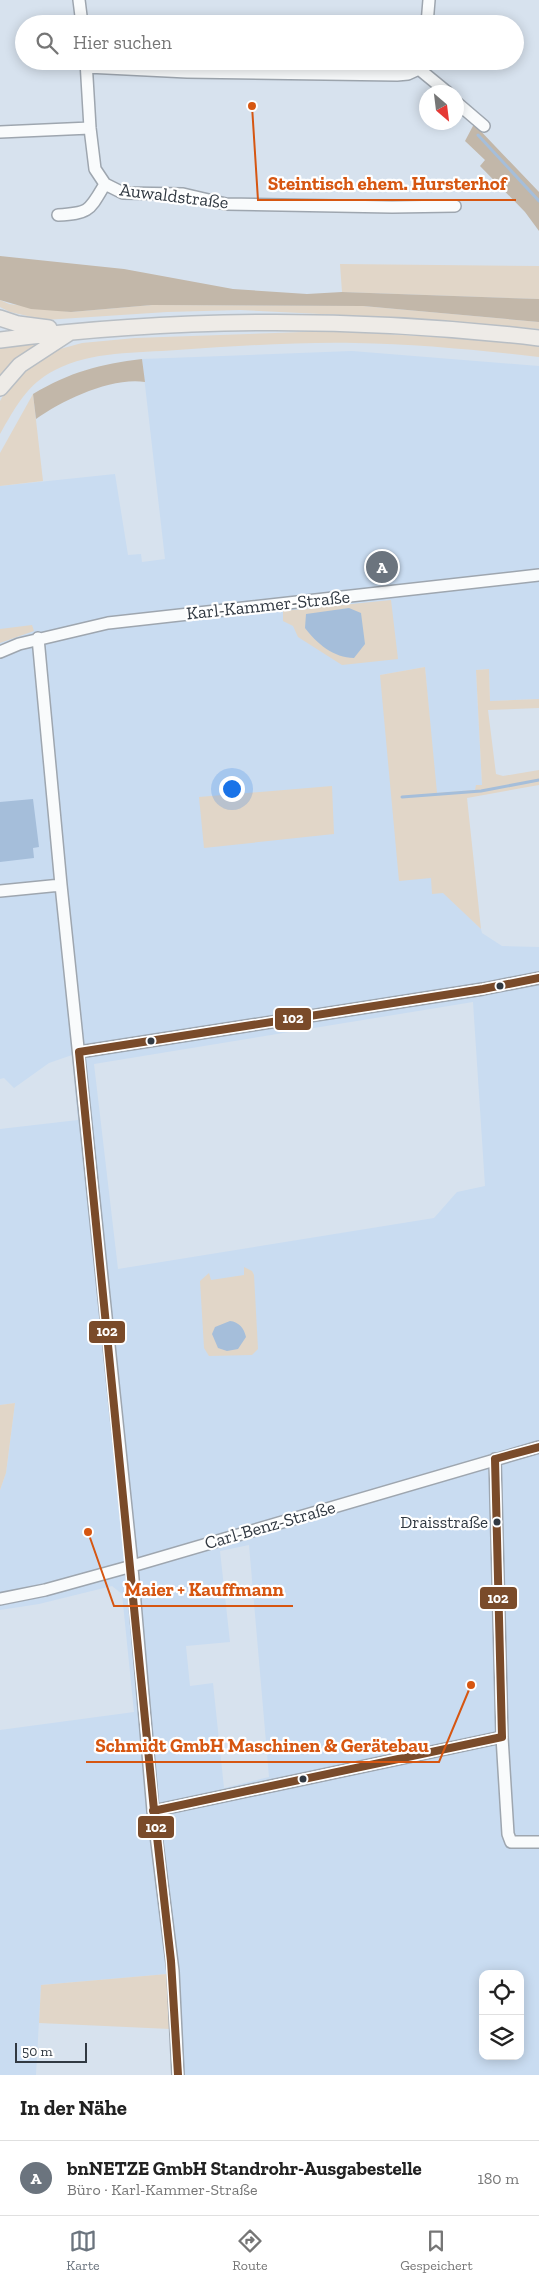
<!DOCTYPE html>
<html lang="de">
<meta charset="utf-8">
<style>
:root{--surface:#fff;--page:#f6f6f6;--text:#222;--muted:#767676;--line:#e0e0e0;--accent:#6b747e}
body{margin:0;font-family:"Zilla Slab",serif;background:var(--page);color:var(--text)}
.controls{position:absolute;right:15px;bottom:15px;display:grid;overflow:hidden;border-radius:10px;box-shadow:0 2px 12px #0003}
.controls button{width:45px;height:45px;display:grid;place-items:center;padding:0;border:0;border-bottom:1px solid var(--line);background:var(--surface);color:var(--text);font:25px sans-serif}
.compass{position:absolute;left:419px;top:85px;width:45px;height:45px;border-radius:50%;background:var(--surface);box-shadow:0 2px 12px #0003;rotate:152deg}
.scale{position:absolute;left:15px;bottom:12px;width:72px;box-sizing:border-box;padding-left:5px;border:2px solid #313942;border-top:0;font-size:14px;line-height:18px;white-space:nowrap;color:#313942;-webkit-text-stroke:4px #fff;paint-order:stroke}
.you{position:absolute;left:231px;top:788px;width:18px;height:18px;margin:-12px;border:4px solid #fff;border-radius:50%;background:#1a73e8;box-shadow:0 0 0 8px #1a73e833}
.badge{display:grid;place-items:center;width:32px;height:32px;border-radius:50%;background:var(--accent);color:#fff;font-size:16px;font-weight:700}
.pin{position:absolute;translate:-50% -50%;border:2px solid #fff;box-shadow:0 1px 5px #0006}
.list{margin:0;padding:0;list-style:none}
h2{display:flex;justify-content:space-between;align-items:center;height:65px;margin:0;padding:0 20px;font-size:21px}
h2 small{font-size:16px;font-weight:400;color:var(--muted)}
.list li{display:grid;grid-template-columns:32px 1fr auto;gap:15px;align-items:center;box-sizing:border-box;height:75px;padding:0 20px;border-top:1px solid var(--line)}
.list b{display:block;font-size:19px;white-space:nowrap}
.list p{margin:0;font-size:16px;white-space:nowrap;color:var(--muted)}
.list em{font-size:16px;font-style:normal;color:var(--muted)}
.icon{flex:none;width:28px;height:28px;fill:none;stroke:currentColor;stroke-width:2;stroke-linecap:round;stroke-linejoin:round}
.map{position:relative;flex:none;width:539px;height:2075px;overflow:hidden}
.search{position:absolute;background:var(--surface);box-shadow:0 2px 12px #0003;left:15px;right:15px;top:15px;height:55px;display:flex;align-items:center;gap:12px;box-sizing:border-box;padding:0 18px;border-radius:28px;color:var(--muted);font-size:19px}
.sheet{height:140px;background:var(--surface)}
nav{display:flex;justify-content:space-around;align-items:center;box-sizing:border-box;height:70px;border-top:1px solid var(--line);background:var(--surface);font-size:14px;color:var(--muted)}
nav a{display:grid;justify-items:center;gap:2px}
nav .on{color:var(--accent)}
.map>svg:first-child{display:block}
.built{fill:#c9dcf1;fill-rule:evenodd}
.green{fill:#e1d6c8}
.forest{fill:#c2b7a9}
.water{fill:#a5beda}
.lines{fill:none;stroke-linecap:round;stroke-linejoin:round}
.stream{stroke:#a5beda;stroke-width:3}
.minor-casing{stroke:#9ea6af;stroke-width:14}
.major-casing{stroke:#b8bec4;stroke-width:18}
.minor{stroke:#f9fbfc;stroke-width:11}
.major{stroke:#eeebe7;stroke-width:15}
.bus-1-casing{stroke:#fff;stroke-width:11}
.bus-1{stroke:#7a4b2a;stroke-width:8}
.bus-dot{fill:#313942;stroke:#fff;stroke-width:2}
.labels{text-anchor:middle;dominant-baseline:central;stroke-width:4.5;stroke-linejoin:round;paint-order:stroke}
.bus-label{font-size:17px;fill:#313942;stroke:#fff;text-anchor:end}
.street-label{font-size:18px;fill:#313942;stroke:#fff}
.leader{fill:none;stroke:#d65611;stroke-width:2}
.callout-dot{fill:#d65611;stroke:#fff;stroke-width:2}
.callout-label{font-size:19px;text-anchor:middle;font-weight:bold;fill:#d65611;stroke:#fff;stroke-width:4.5;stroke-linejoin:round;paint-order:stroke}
.line-badge{stroke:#fff;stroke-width:2}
.badge-label{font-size:14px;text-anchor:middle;font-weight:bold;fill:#fff}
</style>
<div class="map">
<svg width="539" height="2075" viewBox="0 0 539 2075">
<rect width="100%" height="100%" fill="#d7e2ee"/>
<!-- built -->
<path class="built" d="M352,351l187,15v333l-49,2 -1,-32 -13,1 6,115 -6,5 -40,3 -11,-126 -45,8 51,203 50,51 1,4 20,13 37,1v1128h-367l-5,-101 -126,11 -5,90h-36v-345l134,-18 -12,-118 -10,-8 -73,18 -39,6v-120l6,-17 9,-70 -15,2v-276l78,-9 -6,-65 -23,8 -35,25 -10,-10 -4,1v-593l115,-12 13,81 13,-1 1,8 23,-3 -23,-200zM473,1002l12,184 -28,6 -23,26 -316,51 -24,-205zM249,1545l20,232 -45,11 -11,-105 -23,3 -4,-40 44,-4 -10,-91zM483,1974h37v82h-37z"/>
<!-- green -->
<path class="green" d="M340,264l199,2v33l-197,-7z
M0,300l9,4 62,8 81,-7 211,1 176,16v7l-116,-10 -183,-9 -73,2 -122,8 -35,-8 -10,-5z
M330,331l92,5 112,8 5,1v12c-61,-7 -123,-13 -184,-14 -60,-1 -119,3 -178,7 -40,3 -85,1 -122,20 -28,14 -40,38 -55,64v-33l11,-19 30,-24 19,-9 22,-6 53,-5z
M46,341l-46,40v-34z
M33,394l10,87 -43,5v-33z
M391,600l7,59 -56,6 -44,-28 -5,-11 -10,-5v-10z
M32,625l2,6 -34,12v-14z
M425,667l12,126 38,-3 1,-5h6l-6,-115 13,-1 1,32 49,-2v9l-51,2 8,64 7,2 36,-6v15l-72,13 14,131 -38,-36 -11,1 -1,-16 -32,3 -19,-206z
M332,786l2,48 -130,14 -5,-51z
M244,1267l8,4 2,4 4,74 -6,6 -43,1 -5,-8 -4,-67 9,-8 2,7 33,-5z
M15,1403l-9,70 -6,17v-85z
M167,1974l3,55 -131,-6 2,-38z"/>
<!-- forest -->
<path class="forest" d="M474,124l65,68v39l-14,-19 -45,-46 5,-6 -20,-19z
M0,256l124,13 109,20 74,5 35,-2 197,7v23l-176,-16 -211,-1 -81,7 -40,-3 -31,-9z
M142,359l3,23c-34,-5 -82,18 -109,37l-3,-25c37,-22 67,-30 109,-35z"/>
<!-- water -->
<path class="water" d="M349,608l12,5 4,31 -11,14c-20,0 -38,-15 -49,-30l1,-14z
M33,799l6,48 -6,1 1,10 -34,4v-60z
M230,1321c9,1 14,7 16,16l-8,12 -11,2 -9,-3 -6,-14 3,-7z"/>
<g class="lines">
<!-- stream -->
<path class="stream" d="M478,135l61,66
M402,797l79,-6 58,-11"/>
<!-- minor casing -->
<g class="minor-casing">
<path id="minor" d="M79,0l3,24
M427,24l2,-24
M86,61l4,67 5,41 10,15 18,9 60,1 43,10 166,3 63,-1
M87,67l100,5 210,3 11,-1 11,-5
M419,69l28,23
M456,102l28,24
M0,132l90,-4
M58,215c32,-2 31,-4 47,-31
M38,638l23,247 70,671 22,255 20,160 5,104
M0,652l19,-8 89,-21 431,-48
M0,891l61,-6
M79,1052l404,-63 56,-11
M495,1459l7,278 6,97 3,8h28
M0,1599l45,-9 87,-24 407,-119
M153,1811l349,-74"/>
</g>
<!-- major casing -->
<g class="major-casing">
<path id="major" d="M0,318l18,6 31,4
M0,340c179,-23 360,-23 539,-2
M0,388l20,-23 49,-32"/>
</g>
<!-- minor -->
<use href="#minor" class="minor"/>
<!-- major -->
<use href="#major" class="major"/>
<!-- bus-1 casing -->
<g class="bus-1-casing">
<path id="bus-1" d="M495,1459l7,278
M495,1459l44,-12
M153,1811l349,-74
M178,2075l-7,-114 -17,-151 -75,-758 404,-63 56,-11"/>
</g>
<!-- bus-1 -->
<use href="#bus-1" class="bus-1"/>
</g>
<!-- markers -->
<g class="bus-dot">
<circle cx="500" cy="986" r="4.5"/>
<circle cx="151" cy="1041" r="4.5"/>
<circle cx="497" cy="1522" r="4.5"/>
<circle cx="303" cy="1779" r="4.5"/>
</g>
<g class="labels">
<!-- bus labels -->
<g class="bus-label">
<text x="488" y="1522">Draisstraße</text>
</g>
<!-- street labels -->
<g class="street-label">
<text transform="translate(174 196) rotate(7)">Auwaldstraße</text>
<text transform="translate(268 605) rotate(-6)">Karl-Kammer-Straße</text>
<text transform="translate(270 1525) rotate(-16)">Carl-Benz-Straße</text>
</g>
</g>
<!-- callouts -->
<path class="leader" d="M252 106L258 200H516M88 1532L114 1606H293M471 1685L439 1762H86"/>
<g class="callout-dot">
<circle cx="252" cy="106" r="5"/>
<circle cx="88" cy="1532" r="5"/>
<circle cx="471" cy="1685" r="5"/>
</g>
<g class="callout-label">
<text x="387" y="190">Steintisch ehem. Hursterhof</text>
<text x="204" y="1596">Maier + Kauffmann</text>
<text x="262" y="1752">Schmidt GmbH Maschinen &amp; Gerätebau</text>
</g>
<g class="line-badge">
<rect x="274" y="1007" width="38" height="24" rx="5" fill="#7a4b2a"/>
<rect x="88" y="1320" width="38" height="24" rx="5" fill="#7a4b2a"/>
<rect x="479" y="1586" width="39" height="24" rx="5" fill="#7a4b2a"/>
<rect x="137" y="1815" width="38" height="24" rx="5" fill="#7a4b2a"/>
</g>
<g class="badge-label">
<text x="293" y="1023">102</text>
<text x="107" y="1336">102</text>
<text x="498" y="1603">102</text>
<text x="156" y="1832">102</text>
</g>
</svg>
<div class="controls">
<button><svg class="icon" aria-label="locate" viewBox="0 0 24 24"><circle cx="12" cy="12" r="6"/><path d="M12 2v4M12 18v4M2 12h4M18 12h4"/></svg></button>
<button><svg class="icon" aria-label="layers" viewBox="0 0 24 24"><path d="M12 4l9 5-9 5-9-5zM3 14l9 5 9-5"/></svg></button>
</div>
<svg class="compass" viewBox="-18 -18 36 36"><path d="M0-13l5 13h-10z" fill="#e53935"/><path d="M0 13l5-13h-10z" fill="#767676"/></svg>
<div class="scale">50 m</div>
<div class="you"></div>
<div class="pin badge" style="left:382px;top:567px">A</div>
<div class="search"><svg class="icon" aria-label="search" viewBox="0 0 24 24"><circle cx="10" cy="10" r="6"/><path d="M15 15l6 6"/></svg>Hier suchen</div>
</div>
<section class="sheet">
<h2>In der Nähe<small></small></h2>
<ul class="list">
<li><span class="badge">A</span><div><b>bnNETZE GmbH Standrohr-Ausgabestelle</b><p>Büro · Karl-Kammer-Straße</p></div><em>180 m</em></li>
</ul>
</section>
<nav>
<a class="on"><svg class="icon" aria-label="map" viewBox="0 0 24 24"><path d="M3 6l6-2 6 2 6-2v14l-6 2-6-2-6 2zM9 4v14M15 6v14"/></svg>Karte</a>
<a><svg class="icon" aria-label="directions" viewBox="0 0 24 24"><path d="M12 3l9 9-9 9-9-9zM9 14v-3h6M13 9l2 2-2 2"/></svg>Route</a>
<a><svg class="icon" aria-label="saved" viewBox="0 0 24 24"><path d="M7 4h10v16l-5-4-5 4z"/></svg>Gespeichert</a>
</nav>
